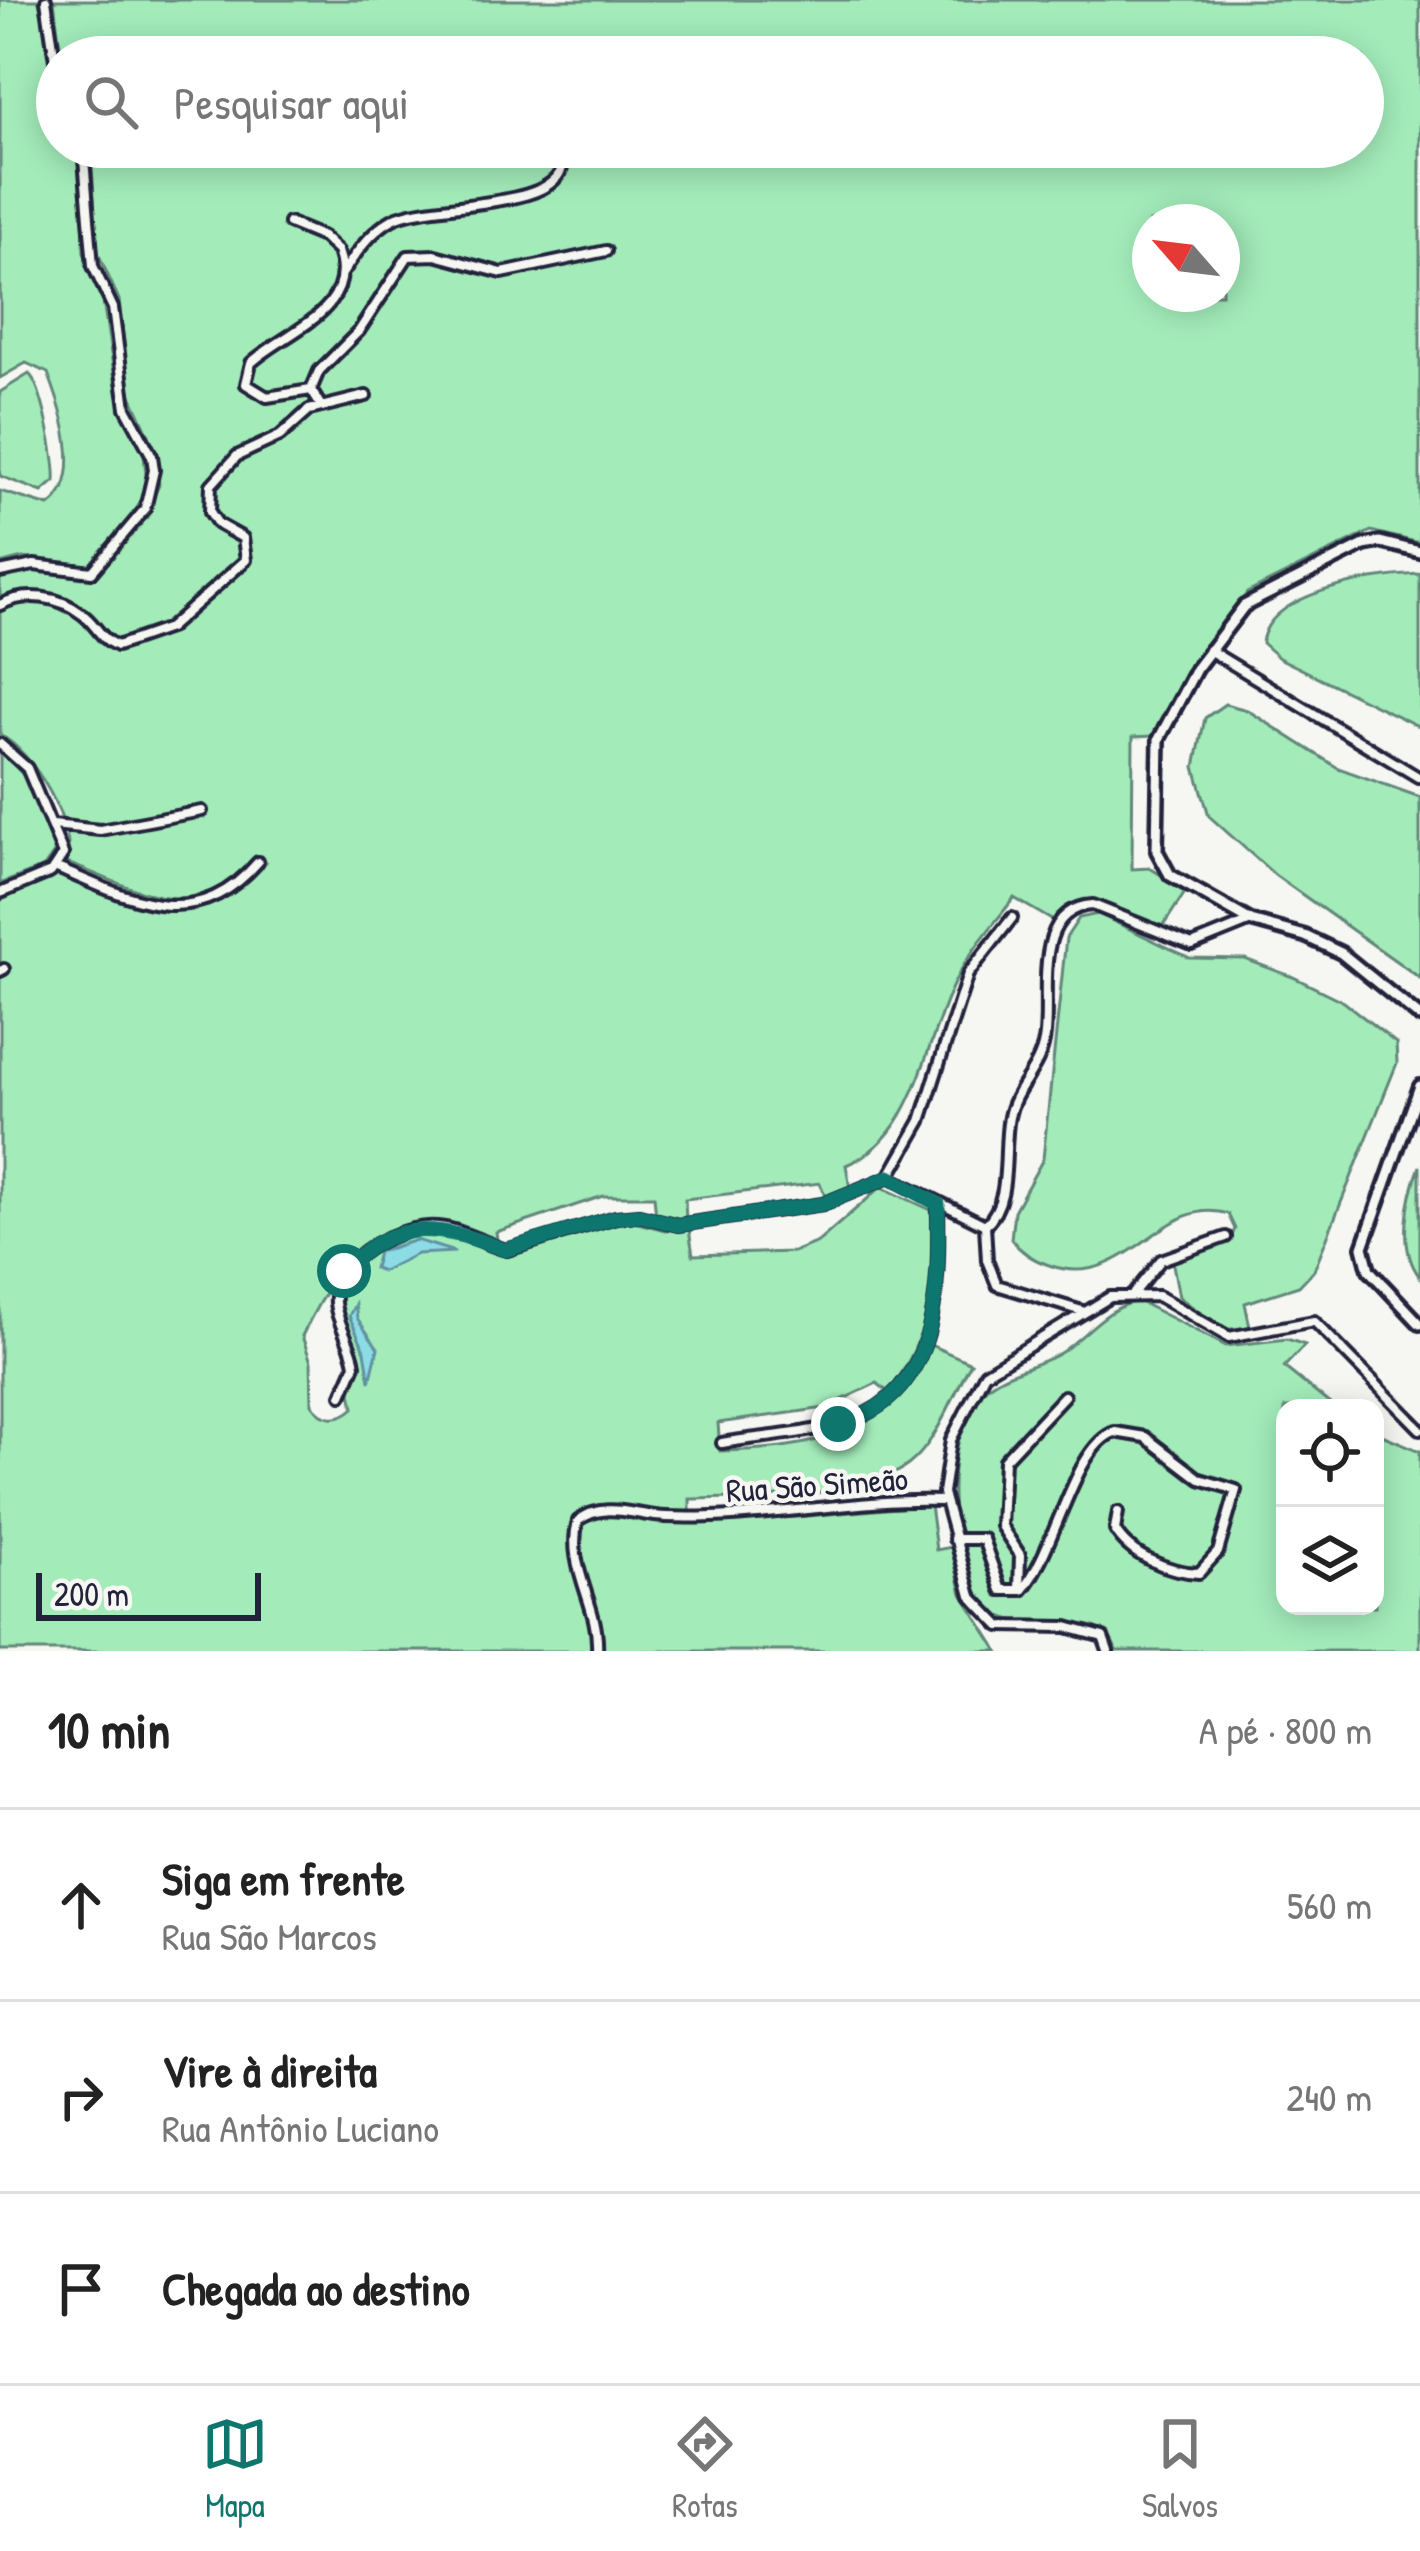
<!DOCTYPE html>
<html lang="pt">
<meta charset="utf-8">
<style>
:root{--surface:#fff;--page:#f6f6f6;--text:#222;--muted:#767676;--line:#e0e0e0;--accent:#0f766e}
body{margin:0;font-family:"Patrick Hand",sans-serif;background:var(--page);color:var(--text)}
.controls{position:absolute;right:36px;bottom:36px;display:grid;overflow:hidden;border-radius:24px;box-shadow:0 6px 30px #0003}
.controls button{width:108px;height:108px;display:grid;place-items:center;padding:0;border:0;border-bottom:3px solid var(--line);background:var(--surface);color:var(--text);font:60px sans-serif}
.compass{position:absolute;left:1132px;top:204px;width:108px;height:108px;border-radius:50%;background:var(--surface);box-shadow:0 6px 30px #0003;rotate:298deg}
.scale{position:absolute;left:36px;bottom:30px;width:225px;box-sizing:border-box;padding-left:12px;border:6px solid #22223b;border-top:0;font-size:33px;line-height:42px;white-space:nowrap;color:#22223b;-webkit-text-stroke:9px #f6f6f2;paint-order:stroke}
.stop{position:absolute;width:36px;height:36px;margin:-27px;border:9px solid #0f766e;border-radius:50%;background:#fff}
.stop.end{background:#0f766e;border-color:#fff;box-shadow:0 3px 12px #0008}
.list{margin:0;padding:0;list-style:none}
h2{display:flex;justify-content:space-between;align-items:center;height:156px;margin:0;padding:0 48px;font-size:51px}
h2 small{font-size:39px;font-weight:400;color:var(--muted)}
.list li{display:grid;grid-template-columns:78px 1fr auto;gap:36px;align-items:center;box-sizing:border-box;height:192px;padding:0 48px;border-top:3px solid var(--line)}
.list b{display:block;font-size:45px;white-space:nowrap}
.list p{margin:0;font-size:39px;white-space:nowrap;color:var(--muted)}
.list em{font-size:39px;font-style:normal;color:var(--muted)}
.icon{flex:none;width:66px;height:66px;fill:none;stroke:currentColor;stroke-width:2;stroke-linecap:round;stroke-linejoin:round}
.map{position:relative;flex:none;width:1420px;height:1651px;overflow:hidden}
.search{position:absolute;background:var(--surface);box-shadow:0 6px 30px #0003;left:36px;right:36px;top:36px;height:132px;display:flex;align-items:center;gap:30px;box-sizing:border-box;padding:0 42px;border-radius:66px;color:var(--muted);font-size:45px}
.sheet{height:732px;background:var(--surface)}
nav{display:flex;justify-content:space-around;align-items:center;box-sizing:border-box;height:168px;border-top:3px solid var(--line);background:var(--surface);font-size:33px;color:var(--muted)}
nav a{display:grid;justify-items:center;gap:6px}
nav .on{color:var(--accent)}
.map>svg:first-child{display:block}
.green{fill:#a3ecba;stroke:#62877a;stroke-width:3;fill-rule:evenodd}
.water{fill:#8cdce6;stroke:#6292a2;stroke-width:3}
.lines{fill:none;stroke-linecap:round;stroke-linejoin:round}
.minor-casing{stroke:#22223b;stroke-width:16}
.tertiary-casing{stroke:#22223b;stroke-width:18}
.minor{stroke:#f6f6f2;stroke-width:8}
.tertiary{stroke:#f6f6f2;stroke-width:9}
.route{stroke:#0f766e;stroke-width:15}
.labels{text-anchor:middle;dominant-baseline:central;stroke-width:9;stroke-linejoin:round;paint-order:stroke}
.street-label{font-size:33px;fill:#22223b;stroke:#f6f6f2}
</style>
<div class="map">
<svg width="1420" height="1651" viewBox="0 0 1420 1651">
<rect width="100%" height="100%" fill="#f6f6f2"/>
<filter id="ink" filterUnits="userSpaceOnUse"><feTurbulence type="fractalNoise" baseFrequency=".00833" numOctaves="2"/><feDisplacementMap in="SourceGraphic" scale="24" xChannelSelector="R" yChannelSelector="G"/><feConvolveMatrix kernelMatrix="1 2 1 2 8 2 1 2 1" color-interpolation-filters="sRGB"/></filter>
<g filter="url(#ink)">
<!-- green -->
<path class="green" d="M0,0h38l2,5 17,86v56h18l8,36 1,70 18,41 15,99 27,62 3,29 -13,33 -42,49 -70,-8 -22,6v-73l49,15c37,-26 13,-97 -1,-133l-22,-10 -26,15z
M54,0h1366v543l-49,-12 -124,62 -52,68 -41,75 -21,1 -1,132 18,-1 36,23 -25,38c-36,-16 -80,-51 -106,-7l-41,-24c-21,27 -44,53 -59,83 -31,62 -38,156 -109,184l4,23 -24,10 -6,-15 -135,16 1,22 -30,-4 -2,-21h-51l-107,36 1,7c-103,-44 -152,7 -195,97l9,26 1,42c11,17 28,17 42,4l-3,-16 8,-32 -19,-52v-16l6,-17 20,-20 50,-21 26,-1 66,21 118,-34 39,10 24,-1 4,26 100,-3 25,-10 63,-55 50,23c6,68 1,127 -43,182l-11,-9 -52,25 -107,15 2,28c102,-3 157,-15 210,-106l41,18c-18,31 -34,80 -63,102 -43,34 -164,33 -218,34v20l106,-2 134,-12 6,45 15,-3 11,47 36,57h-998v-750l56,-26c92,23 132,73 210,-13l-9,-4c-67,68 -113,34 -190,5 10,-36 -34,-112 -67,-128v-157l37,-8 45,8 15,-3 46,-55 16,-35 -3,-34 -26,-58 -11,-93 -22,-49 -6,-104h1272v-90h-1302zM1150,222h72v72h-72z
M29,374c13,10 28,89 26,107l-13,11 -42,-16v-84z
M1420,574v153l-141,-69 -17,-15c6,-53 117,-67 158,-69z
M1225,704l22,6 91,58 82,29v181l-144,-102 -67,-60 -14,-49 10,-49z
M0,750l25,27 31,73 -12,17 -44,17z
M1098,914l92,44 55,1 48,18 51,25 52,41 1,20 -83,207 -15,16 -54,17 5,24 -27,3 -44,-33 -7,-38 57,-17 6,-13 -7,-15c-66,-21 -101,79 -179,51 -16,-5 -28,-13 -38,-26l3,-28 29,-52 23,-221 13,-20z
M1420,1166v111c-23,-28 -12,-80 0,-111z
M1138,1301l88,45 61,-7 18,6 -21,22 51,41h-50v198h90v-174l45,19v200h-304c-13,-51 -96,-9 -128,-44 -42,-46 -49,-167 -6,-215 18,-21 58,-25 81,-41 23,-16 47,-46 75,-50z"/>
<!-- water -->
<path class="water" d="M416,1240l39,12 -38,2 -35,17 -8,-3 4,-16z
M355,1304l2,14 21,30 -8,33 -5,-30 -16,-35z"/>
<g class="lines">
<!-- minor casing -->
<g class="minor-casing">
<path id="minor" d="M46,0l11,74
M289,223l34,14 15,14c22,59 -54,81 -87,112l-5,21 21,13 44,-7 10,16
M342,274c14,-21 29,-43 51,-55 35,-19 165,-7 170,-56l-51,-16
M311,390l8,-19 40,-40 49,-75 27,-1 67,18 104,-22
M0,572l34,-7 58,7 53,-63 9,-39 -2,-14 -26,-48 -13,-100 -20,-42 -10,-119
M0,605c25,-14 59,-9 82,9 14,10 18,25 35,32l52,-18 77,-68 -3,-22 -25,-14 -8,-12 1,-27 26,-29 43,-20 29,-26 57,-14
M1209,650l209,127
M0,744l27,24 36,86 -12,18 -51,21
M53,825l47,5 102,-19
M57,868c75,32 138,67 201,-6
M0,971l4,-2
M889,1177l96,48
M985,1225c28,-24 17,-75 24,-108 5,-28 30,-46 35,-76 8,-39 -16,-132 49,-136l99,40 59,-24
M985,1225l2,35 10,25 85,26
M1134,1293l27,-33 65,-23
M342,1395l13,-30c-3,-22 -18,-41 -20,-62 -4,-42 57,-74 93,-76 30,-2 53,17 79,23l109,-33 23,-2 39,10 145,-21 66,-27 32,-56 47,-147 44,-56
M722,1443c42,-7 89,-9 129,-23 91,-32 88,-138 87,-216
M954,1539h29l18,51h21c33,-37 52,-145 93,-158l30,5 55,42 36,11 -18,62 -19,21c-30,-1 -69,-17 -84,-43l3,-18
M1019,1590l1,-35 -19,-29 3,-66 60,-64
M597,1651c3,-46 -32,-85 -19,-130 26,-21 58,-5 88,-4 93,4 184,-19 277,-16
M1108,1651l-5,-14 -36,-10 -67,-1 -29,-30 -28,-103 8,-53 34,-67 125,-76 48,-1 71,41 85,-16 106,108"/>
</g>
<!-- tertiary casing -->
<g class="tertiary-casing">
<path id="tertiary" d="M1420,552l-40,-10 -16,3 -120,61 -48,63 -37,70 -2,112 13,24 81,46 54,15 36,17 79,64
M1420,1086l-57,161 6,23 51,54"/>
</g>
<!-- minor -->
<use href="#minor" class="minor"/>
<!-- tertiary -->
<use href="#tertiary" class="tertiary"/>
</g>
</g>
<g class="lines" filter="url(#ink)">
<!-- route -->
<path class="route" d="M344,1271c50,-57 100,-44 161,-21l111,-33 23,-2 39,10 145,-21 66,-27 49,27c1,83 3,195 -100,220"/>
</g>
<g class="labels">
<!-- street labels -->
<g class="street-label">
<text transform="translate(817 1484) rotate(-4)">Rua São Simeão</text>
</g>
</g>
</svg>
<div class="controls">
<button><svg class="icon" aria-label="locate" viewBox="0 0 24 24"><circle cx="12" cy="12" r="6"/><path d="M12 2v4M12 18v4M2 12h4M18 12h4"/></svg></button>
<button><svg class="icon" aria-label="layers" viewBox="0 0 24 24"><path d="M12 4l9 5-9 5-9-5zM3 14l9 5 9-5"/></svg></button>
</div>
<svg class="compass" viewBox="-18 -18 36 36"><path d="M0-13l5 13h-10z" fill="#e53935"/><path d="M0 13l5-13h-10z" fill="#767676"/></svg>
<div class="scale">200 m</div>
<div class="stop" style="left:344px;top:1271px"></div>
<div class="stop end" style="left:838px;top:1424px"></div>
<div class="search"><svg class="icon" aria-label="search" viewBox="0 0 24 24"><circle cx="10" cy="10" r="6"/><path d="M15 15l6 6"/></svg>Pesquisar aqui</div>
</div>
<section class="sheet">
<h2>10 min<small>A pé · 800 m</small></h2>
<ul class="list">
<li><svg class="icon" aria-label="ahead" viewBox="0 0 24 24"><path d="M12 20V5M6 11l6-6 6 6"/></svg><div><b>Siga em frente</b><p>Rua São Marcos</p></div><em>560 m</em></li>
<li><svg class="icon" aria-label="right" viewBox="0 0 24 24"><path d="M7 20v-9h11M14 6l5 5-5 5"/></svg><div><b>Vire à direita</b><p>Rua Antônio Luciano</p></div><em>240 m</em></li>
<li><svg class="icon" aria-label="arrive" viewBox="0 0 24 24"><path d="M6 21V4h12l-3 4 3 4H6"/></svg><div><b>Chegada ao destino</b></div></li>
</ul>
</section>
<nav>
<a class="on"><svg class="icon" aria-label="map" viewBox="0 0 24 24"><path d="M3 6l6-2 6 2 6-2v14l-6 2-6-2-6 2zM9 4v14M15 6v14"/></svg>Mapa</a>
<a><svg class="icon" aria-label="directions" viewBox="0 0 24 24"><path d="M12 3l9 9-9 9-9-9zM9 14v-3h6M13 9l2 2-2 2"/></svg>Rotas</a>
<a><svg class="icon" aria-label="saved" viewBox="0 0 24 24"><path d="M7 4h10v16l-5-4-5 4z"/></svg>Salvos</a>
</nav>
